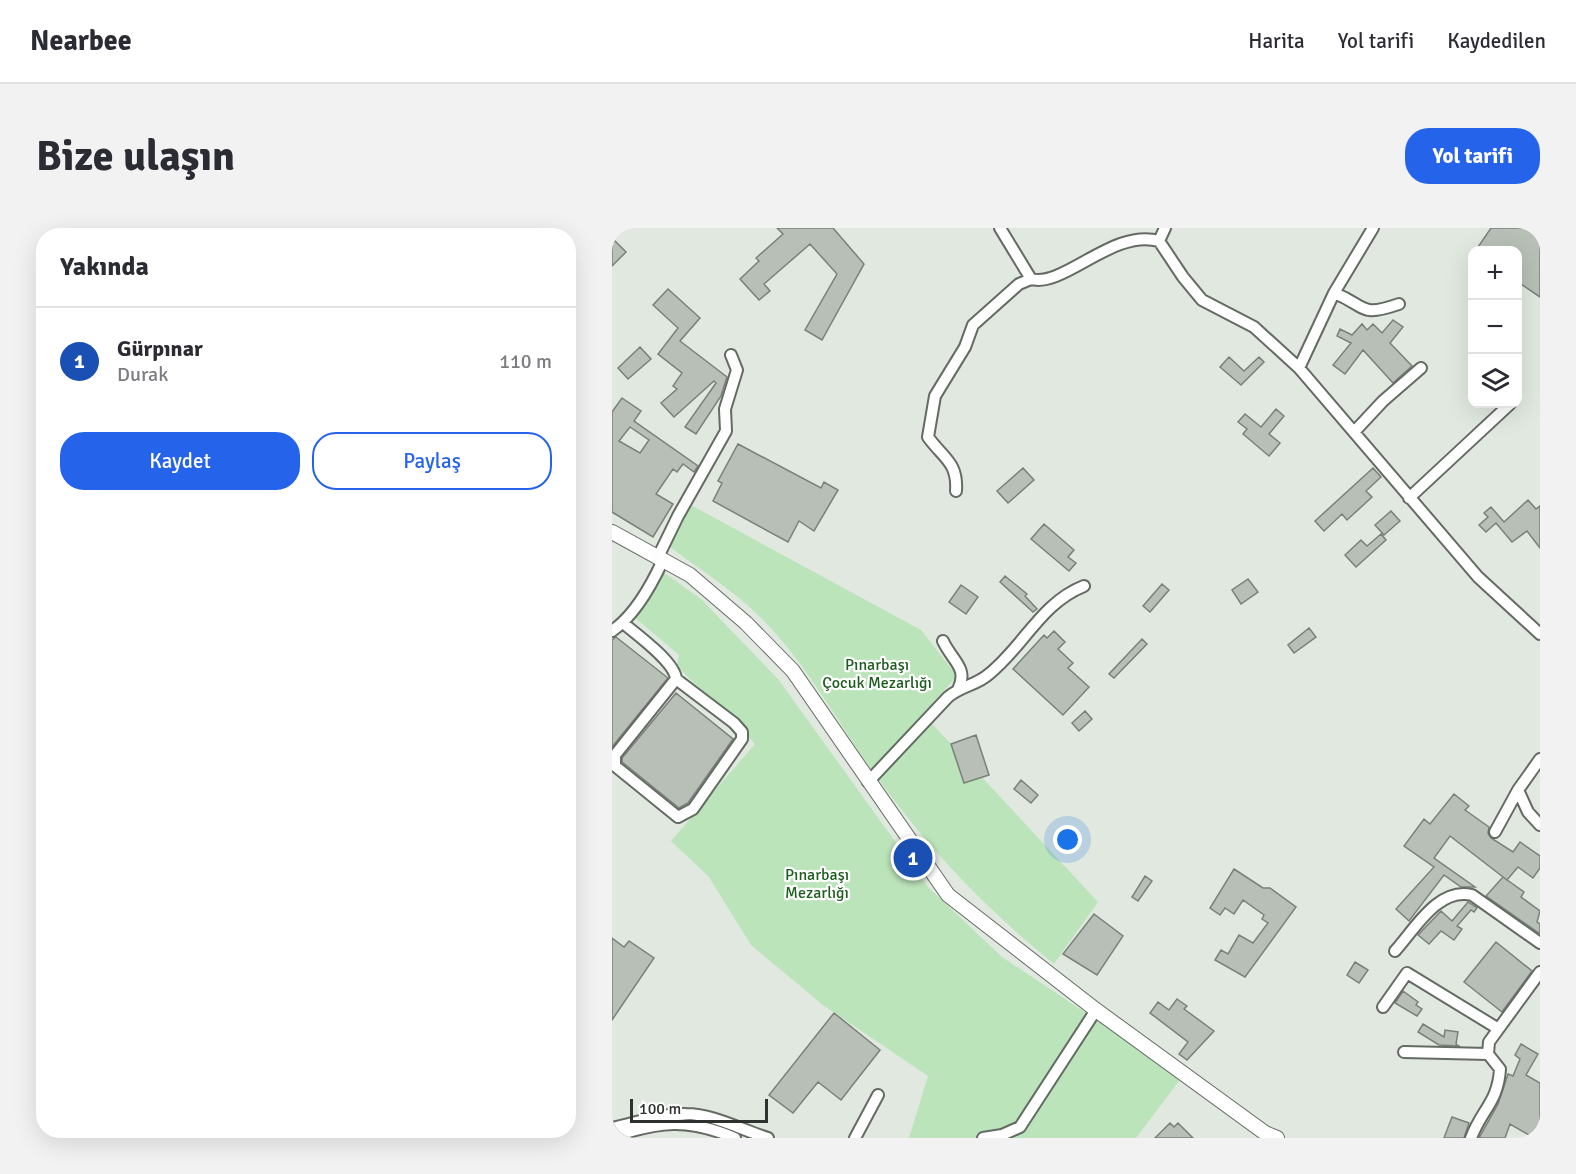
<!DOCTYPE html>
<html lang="tr">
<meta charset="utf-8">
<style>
:root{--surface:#fff;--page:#f2f2f3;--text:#2b2b33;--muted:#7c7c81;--line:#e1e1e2;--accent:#2563eb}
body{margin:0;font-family:Signika,sans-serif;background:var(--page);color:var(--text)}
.controls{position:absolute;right:18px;top:18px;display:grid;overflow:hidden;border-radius:12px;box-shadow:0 6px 24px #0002}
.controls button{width:54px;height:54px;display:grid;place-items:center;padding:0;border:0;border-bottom:2px solid var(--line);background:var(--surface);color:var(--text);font:30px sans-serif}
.scale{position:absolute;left:18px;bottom:15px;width:138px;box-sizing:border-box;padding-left:6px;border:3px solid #2e322e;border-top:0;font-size:16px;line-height:21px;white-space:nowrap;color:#2e322e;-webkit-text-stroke:4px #fff;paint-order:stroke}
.you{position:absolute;left:456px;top:612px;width:21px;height:21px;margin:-15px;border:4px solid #fff;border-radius:50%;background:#1a73e8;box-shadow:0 0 0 9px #1a73e833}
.badge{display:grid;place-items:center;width:39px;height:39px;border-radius:50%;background:var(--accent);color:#fff;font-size:20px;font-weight:700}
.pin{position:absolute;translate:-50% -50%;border:3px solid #fff;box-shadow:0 2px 6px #0006}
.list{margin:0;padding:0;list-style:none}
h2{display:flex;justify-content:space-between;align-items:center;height:78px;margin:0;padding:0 24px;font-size:26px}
h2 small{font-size:20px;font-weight:400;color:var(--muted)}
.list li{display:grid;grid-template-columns:39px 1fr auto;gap:18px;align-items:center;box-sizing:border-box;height:108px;padding:0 24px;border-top:2px solid var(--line)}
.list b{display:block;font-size:22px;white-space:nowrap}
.list p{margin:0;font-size:20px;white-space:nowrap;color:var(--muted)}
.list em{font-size:20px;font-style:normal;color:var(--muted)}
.actions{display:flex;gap:12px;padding:18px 24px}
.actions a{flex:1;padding:14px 0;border:2px solid var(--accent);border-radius:24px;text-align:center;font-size:21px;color:var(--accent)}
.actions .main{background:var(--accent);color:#fff}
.icon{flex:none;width:33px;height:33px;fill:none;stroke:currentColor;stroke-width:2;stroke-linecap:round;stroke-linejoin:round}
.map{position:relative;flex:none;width:928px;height:910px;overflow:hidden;border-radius:24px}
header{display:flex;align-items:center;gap:36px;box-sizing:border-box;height:84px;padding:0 30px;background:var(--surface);border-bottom:2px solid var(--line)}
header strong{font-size:28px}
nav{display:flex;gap:33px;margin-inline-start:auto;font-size:21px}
.intro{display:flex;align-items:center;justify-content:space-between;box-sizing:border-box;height:144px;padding:0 36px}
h1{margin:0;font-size:42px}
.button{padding:15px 27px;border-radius:24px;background:var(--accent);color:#fff;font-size:21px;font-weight:700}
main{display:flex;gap:36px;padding:0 36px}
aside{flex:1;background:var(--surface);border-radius:24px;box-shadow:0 6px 24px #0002}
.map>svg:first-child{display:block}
.green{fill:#bce4ba}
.building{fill:#b7bfb6;stroke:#798179;stroke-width:1.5;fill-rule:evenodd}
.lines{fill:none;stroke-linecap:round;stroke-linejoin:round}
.minor-casing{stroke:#636b63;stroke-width:14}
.major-casing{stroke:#636b63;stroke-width:16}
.minor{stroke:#fff;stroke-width:10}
.major{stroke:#fff;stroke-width:14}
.labels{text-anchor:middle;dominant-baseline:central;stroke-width:4.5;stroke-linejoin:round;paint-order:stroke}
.park-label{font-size:16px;fill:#1c5c1c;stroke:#fff}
</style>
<header>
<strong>Nearbee</strong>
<nav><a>Harita</a><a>Yol tarifi</a><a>Kaydedilen</a></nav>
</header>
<div class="intro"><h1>Bize ulaşın</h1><a class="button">Yol tarifi</a></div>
<main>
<aside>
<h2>Yakında<small></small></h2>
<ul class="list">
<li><span class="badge" style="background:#1a4fb4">1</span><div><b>Gürpınar</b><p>Durak</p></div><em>110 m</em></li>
</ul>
<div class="actions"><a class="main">Kaydet</a><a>Paylaş</a></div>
</aside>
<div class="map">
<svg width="928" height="910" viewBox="0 0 928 910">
<rect width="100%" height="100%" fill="#e0e8df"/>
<!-- green -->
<path class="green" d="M77,276l232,126 36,46 -34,38 175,188 -44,62c-65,-53 -119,-108 -169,-176 -42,-55 -77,-125 -126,-172 -27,-27 -63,-49 -93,-72z
M51,344l38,27 77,80 150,208 74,70 180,120 -46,61h-227l19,-62 -105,-71 -72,-60 -42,-68 -38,-36 84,-97 -78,-78 2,-11 -46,-39z"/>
<!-- building -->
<path class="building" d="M165,0h56l31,36 -42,76 -17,-10 32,-56 -27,-30 -46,40 6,7 -11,9 -19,-21 19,-18 -3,-3 27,-24z
M879,0h49v69l-22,-15v-32h-42z
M0,10l14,14 -14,14z
M56,61l32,29 -20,23 47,36 -6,19 -25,38 -11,-7 31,-44 -2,-2 -40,36 -13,-14 16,-14 -4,-3 9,-13 -24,-19 20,-26 -25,-23z
M781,92l10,7 -13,16 22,23 -19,17 -30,-33 -18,24 -12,-9 18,-22 -14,-7 3,-7 12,6 10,-11 5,6 6,-6 9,9z
M28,119l11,12 -23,20 -10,-11z
M617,129l15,14 15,-14 5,5 -23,23 -21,-18z
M10,170l19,13 -7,10 64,45 -4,6 -11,-8 -6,8 -4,-3 -17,25 17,10 -20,33 -41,-25v-100zM18,199l19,13 -9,13 -21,-12z
M664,181l8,7 -15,18 11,9 -11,13 -26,-22 4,-5 -9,-7 7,-8 16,13z
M126,216l83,44 3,-6 14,8 -24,41 -15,-10 -11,21 -75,-41 9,-18 -4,-2z
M411,240l11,12 -26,23 -11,-12z
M761,240l8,9 -15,14 6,6 -25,23 -5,-6 -18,17 -9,-10z
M916,272l8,9 4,-3v42l-13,-17 -15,11 -16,-19 -10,9 -7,-7 9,-8 -4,-4 7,-6 13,15z
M779,283l9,10 -16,14 -9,-10z
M432,296l30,26 -6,7 8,6 -7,8 -38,-32z
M769,306l5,6 -30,27 -11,-12 16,-15 6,6z
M393,348l22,18 -2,2 12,13 -4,3 -33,-30z
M636,351l10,13 -17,12 -9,-14z
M550,356l7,6 -19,22 -7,-6z
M349,357l17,12 -12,17 -17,-12z
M697,400l7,9 -22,16 -6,-8z
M442,403l11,11 -7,7 15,14 -5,5 21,19 -26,28 -50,-46 31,-34 3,3z
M4,409l52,41 -56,69v-107z
M530,411l5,5 -33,34 -5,-4z
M64,465l57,46 -45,64 -9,5 -57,-46v-4z
M473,483l7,8 -13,12 -7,-8z
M364,507l13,40 -25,8 -13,-39z
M409,552l17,15 -7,8 -17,-14z
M842,566l15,12 -4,4 24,17 -1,6 3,5 22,14 7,-10 20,14v12l-7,10 -15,-11 -11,13 -57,-44 -16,22 41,29h-14l-17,-12 -35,46 -13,-12 38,-42 -30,-21 20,-27 6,5z
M622,641l29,19h7l26,19 -51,70 -30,-17 6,-10 7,4 11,-19 14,8 15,-20 -6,-4 2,-4 -21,-15 -9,14 -9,-6 -5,7 -10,-7z
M533,648l7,5 -14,20 -6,-4z
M891,649l21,15 -3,5 19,14 -3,11 3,2v10l-54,-38z
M856,674l9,6 -3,4 -3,-2 -14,16 5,3 -8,11 -13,-9 -12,13 -11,-9 23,-24 11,10z
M482,686l29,22 -26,39 -34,-21z
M0,710l12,9 5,-6 25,17 -42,62z
M884,714l36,29 -30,41 -38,-30z
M743,734l13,8 -9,13 -12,-8z
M791,763l15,11 -2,3 6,4 -5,7 -22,-13z
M565,771l10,7 -3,3 30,22 -27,29 -8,-6 9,-12 -38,-29 8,-11 11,8z
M222,785l46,37 -39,50 -23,-18 -25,31 -24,-18z
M811,796l21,13 1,-7 13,2 -2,12 3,2 -20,-1 -21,-13z
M909,816l17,10 -12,21 14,8v55h-6l-24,-14 -5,14h-26l19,-34 10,-30 5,2 7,-17 -5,-4z
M840,889l17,6 -5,15h-20z
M558,895l4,4 4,-4 15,15h-38z"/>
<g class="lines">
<!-- minor casing -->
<g class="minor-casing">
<path id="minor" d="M388,0l31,51c33,9 82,-51 128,-38
M553,0l-6,13 24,36 19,23 52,27 45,41 179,209 62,57
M722,65c34,13 24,25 65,11
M687,140l35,-75 39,-65
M743,203l28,-30 38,-33
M344,263c2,-29 -13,-33 -28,-54l7,-41 30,-49 8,-22 46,-41 12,-5
M797,270l101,-94
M46,329l20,-41 48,-85 -1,-22 12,-39 -6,-15
M11,395c13,11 52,39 53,56l58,44 8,9v7l-49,70 -15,8 -63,-51v-11l61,-76
M0,403c22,-15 40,-47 51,-71
M331,413c8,18 25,27 16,46
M256,554l80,-85c13,-11 29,-12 41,-23 35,-28 52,-71 95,-88
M906,562l10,22 12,13
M883,604l23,-42 22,-31
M783,723c20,-22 43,-64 77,-56l68,48
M771,779l24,-34 90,55
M792,824l84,2
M0,900c24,-5 49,-15 74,-14 27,0 56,16 82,24
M0,909c48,-16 76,-19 123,1
M243,910l23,-43
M371,910l19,-3 18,-8 76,-117
M859,910c11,-29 27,-36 29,-69l-12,-15 1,-12 51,-70"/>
</g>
<!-- major casing -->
<g class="major-casing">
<path id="major" d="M0,304l78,43 56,48 47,48 155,224 148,115 169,123 12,5"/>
</g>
<!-- minor -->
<use href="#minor" class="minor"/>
<!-- major -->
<use href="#major" class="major"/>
</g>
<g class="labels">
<!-- park labels -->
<g class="park-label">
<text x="265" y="437">Pınarbaşı<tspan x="265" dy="18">Çocuk Mezarlığı</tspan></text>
<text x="205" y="647">Pınarbaşı<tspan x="205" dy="18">Mezarlığı</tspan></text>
</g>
</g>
</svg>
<div class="controls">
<button>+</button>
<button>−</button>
<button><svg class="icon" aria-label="layers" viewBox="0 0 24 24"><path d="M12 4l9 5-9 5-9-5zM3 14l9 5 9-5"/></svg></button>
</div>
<div class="scale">100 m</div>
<div class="you"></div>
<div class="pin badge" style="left:301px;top:630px;background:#1a4fb4">1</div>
</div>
</main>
